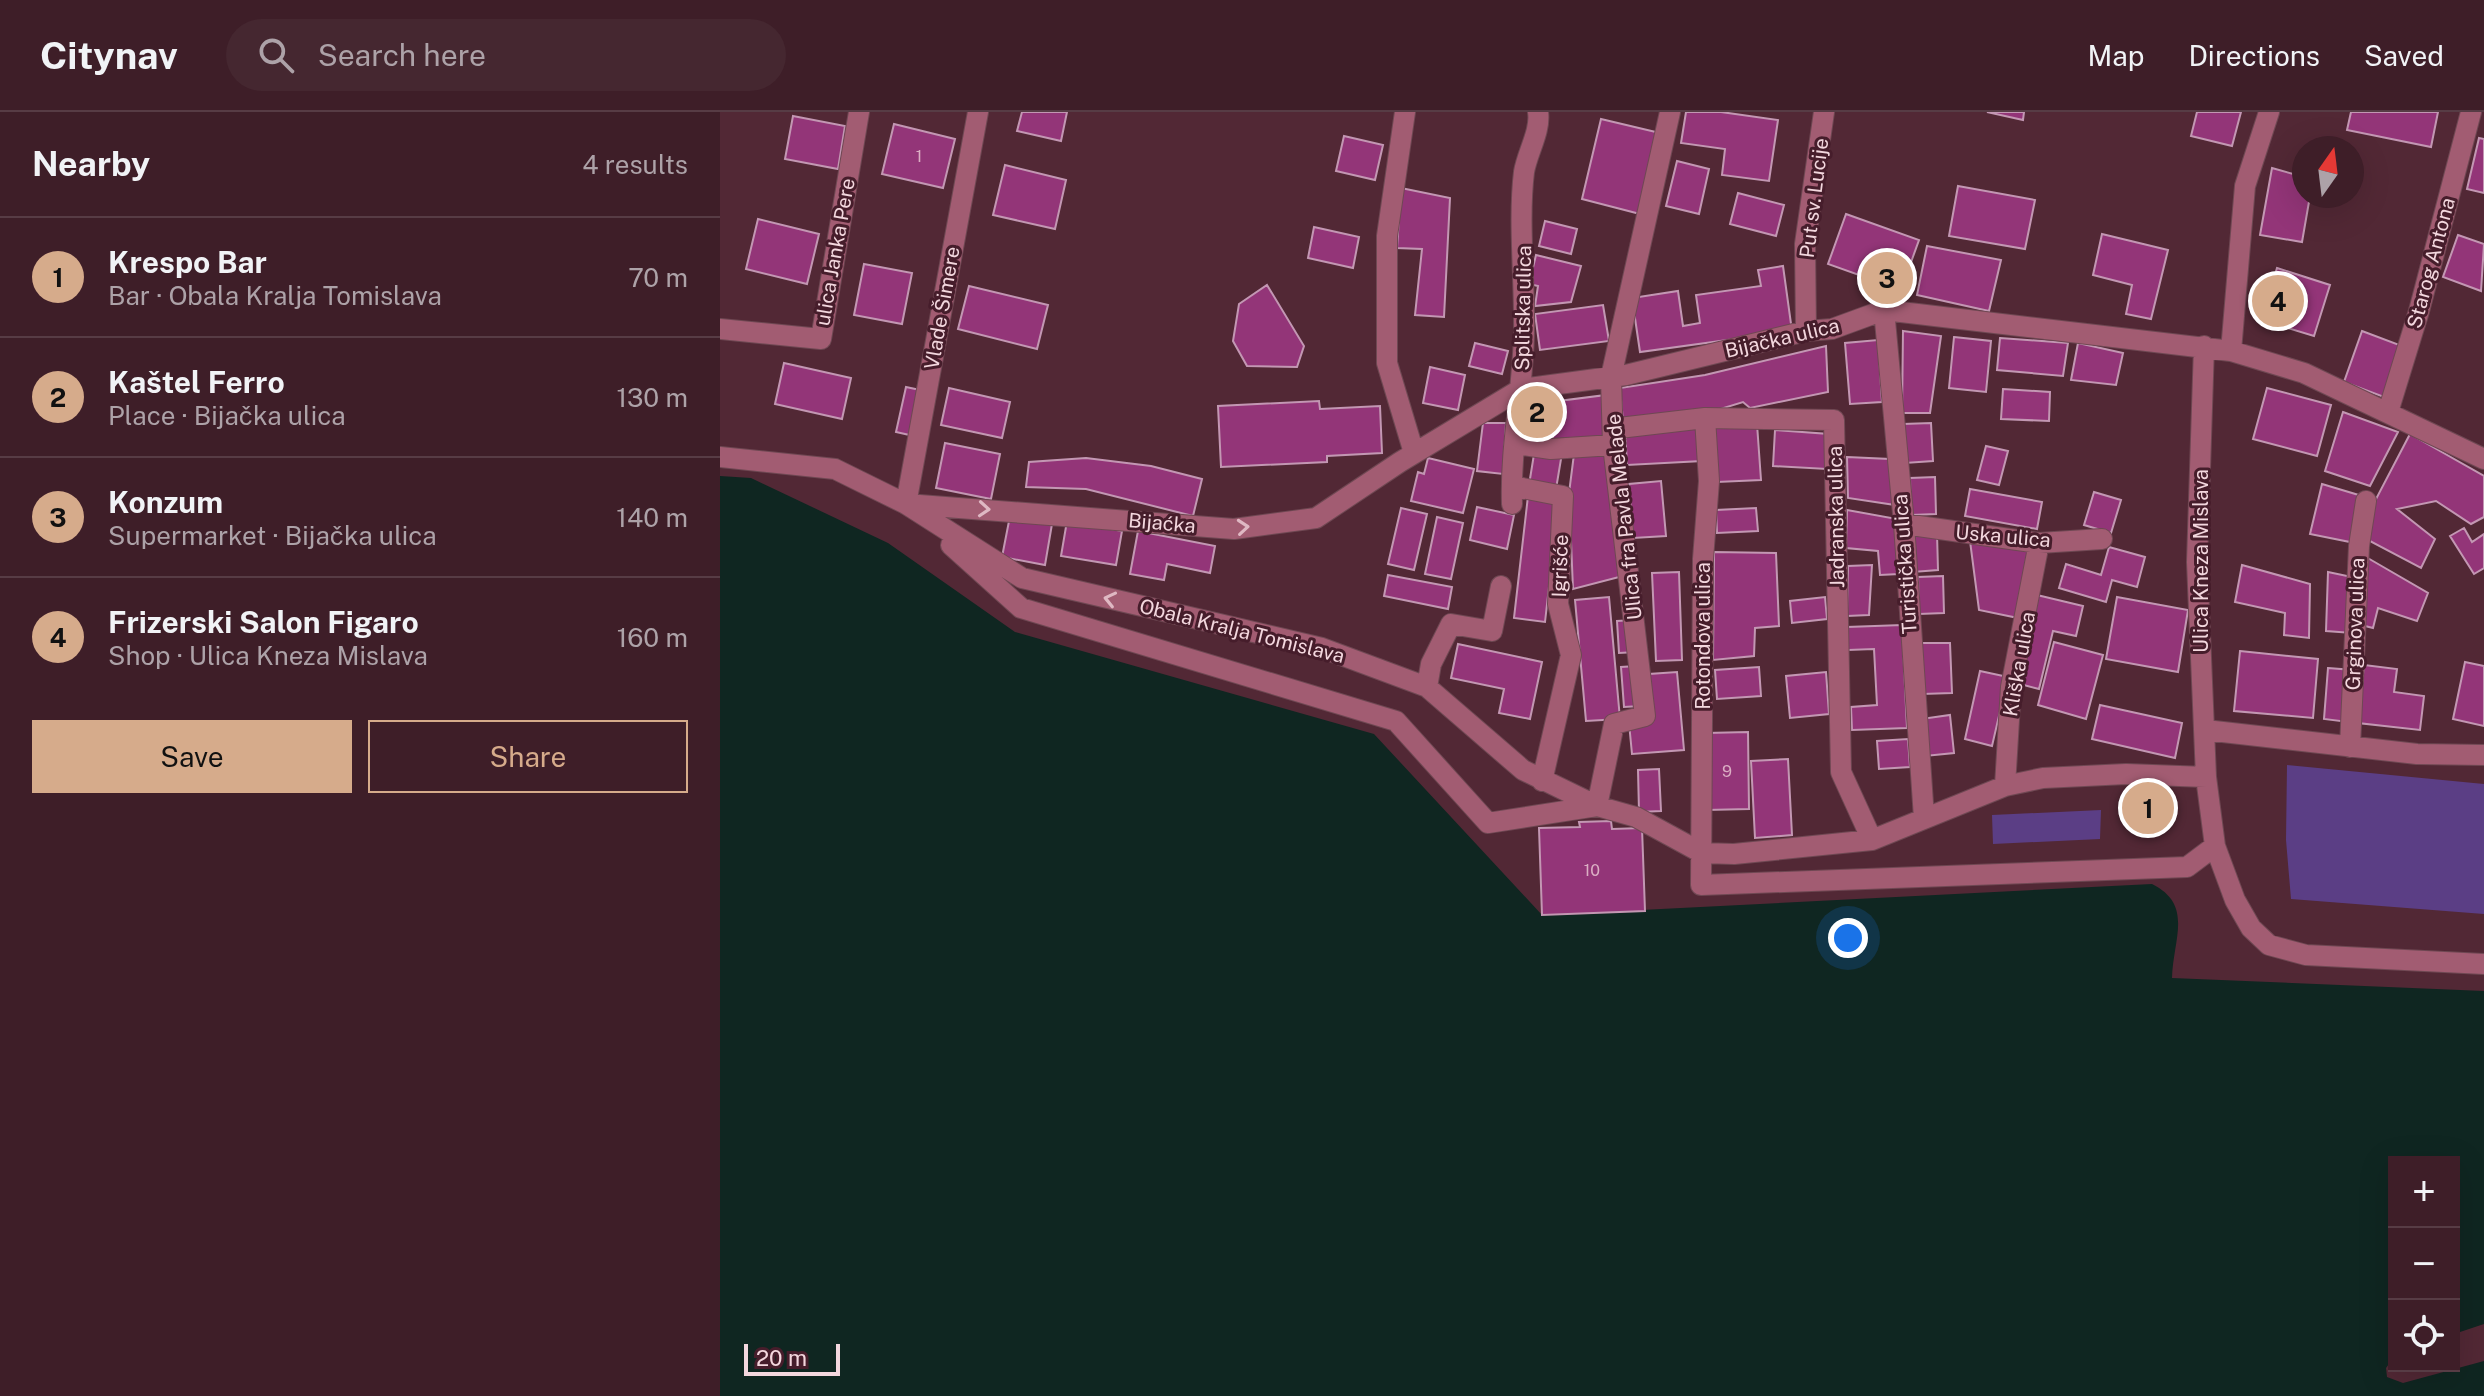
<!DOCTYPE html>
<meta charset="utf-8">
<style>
:root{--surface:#3e1e28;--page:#452730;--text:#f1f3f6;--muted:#ada2a8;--line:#573c45;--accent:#d6ab8b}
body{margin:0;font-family:"Public Sans",sans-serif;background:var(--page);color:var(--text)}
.controls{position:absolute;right:24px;bottom:24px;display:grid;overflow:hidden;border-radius:0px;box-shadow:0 8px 32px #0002}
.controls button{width:72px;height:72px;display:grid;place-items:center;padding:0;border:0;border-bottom:2px solid var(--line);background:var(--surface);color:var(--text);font:40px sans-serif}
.compass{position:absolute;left:1572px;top:24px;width:72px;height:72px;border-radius:50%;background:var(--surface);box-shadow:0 8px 32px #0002;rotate:14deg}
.scale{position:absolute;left:24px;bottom:20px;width:96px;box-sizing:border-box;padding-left:8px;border:4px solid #f3d7de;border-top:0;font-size:22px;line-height:28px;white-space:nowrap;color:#f3d7de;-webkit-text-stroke:6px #461d2b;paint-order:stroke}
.you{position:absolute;left:1128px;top:826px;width:28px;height:28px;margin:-20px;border:6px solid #fff;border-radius:50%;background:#1a73e8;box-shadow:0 0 0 12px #1a73e833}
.badge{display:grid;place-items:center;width:52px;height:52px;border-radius:50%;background:var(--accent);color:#111;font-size:26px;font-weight:700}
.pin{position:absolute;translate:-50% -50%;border:4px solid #fff;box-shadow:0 2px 8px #0006}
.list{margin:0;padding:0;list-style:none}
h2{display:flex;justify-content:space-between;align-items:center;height:104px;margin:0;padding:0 32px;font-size:34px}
h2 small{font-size:26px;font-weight:400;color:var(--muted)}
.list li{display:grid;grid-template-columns:52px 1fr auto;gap:24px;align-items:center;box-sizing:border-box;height:120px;padding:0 32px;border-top:2px solid var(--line)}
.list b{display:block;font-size:30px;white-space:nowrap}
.list p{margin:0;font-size:26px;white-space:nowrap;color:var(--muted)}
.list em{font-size:26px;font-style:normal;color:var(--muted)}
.actions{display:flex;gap:16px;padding:24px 32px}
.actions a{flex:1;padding:18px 0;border:2px solid var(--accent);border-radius:0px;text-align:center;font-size:28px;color:var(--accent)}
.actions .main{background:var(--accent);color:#111}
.icon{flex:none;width:44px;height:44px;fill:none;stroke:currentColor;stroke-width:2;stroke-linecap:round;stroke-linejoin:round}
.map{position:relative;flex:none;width:1764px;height:1284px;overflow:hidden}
header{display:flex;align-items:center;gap:48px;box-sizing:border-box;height:112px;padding:0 40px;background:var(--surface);border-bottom:2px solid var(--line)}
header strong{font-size:38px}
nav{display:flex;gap:44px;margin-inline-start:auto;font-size:28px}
.search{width:560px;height:72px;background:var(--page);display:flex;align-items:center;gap:20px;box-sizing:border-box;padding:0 28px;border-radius:44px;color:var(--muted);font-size:30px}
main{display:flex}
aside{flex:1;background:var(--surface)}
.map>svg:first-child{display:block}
.green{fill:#5b3e85}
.water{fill:#0f2621}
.building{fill:#933578;stroke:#c397b3;stroke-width:2}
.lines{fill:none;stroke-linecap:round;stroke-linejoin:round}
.minor-casing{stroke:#6f4853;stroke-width:22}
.minor{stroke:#a25c72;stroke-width:20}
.oneway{stroke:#dfb8c3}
.labels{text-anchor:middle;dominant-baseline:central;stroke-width:6;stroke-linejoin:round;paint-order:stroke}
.number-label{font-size:16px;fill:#dbaec4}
.street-label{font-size:20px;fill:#f3d7de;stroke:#461d2b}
</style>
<header>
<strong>Citynav</strong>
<div class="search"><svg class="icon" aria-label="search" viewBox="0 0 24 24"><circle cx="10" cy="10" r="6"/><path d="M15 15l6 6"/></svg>Search here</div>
<nav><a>Map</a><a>Directions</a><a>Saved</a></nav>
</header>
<main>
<aside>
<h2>Nearby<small>4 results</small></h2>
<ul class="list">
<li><span class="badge">1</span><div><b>Krespo Bar</b><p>Bar · Obala Kralja Tomislava</p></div><em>70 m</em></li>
<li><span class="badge">2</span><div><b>Kaštel Ferro</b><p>Place · Bijačka ulica</p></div><em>130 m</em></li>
<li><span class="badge">3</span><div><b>Konzum</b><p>Supermarket · Bijačka ulica</p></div><em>140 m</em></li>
<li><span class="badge">4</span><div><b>Frizerski Salon Figaro</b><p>Shop · Ulica Kneza Mislava</p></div><em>160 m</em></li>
</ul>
<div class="actions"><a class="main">Save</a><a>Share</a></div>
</aside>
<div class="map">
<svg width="1764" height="1284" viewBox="0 0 1764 1284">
<rect width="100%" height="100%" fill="#522835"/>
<!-- green -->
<path class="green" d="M1567,653l197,19v130l-193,-15 -5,-59z
M1381,698l-1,29 -107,5 -1,-29z"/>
<!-- water -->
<path class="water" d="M0,364l31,2 137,65 127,89 359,102 168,181 610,-31c42,21 21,55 20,94l312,13v333l-30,10v-172h-60v195l-8,11 1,9 16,6 81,-22v35h-1764z"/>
<!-- building -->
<path class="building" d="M302,0h45l-6,29 -44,-10z
M966,0h35l57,8 -9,61 -47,-6 3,-26 -44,-6z
M1267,0h37l-1,8z
M1477,0h44l-9,34 -41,-10z
M1631,0h87l-7,35 -84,-17z
M73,4l52,10 -7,43 -53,-10z
M881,7l59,14 -20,81 -58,-15z
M174,12l61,15 -12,49 -61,-14z
M624,24l39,9 -8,35 -39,-9z
M1759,26l5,1v54l-17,-4z
M957,49l32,8 -10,45 -33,-8z
M285,53l61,15 -11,49 -62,-14z
M1552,56l32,9v19h6l-8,46 -42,-7z
M1238,74l77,14 -10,49 -76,-13z
M681,76l49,10 -6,119 -29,-2 7,-66 -25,-1z
M1018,81l46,12 -8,31 -46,-12z
M1126,102l73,26 -18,50 -73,-26z
M38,107l61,15 -12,50 -61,-15z
M825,109l32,8 -6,25 -32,-8z
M594,115l45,10 -6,31 -45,-10z
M1382,122l66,16 -17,69 -25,-5 6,-29 -39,-10z
M1738,123l26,9 -3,47 -38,-14z
M1207,134l74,14 -12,51 -72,-16z
M816,143l45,11 -10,36 -36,4 3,-20 -9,-2z
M144,152l48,9 -10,51 -48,-9z
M1063,154l9,65 -152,21 -8,-54 46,-7 5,35 17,-3 -4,-28 65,-9 -3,-16z
M1557,156l53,17 -16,51 -53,-16z
M547,173l37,61 -7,21 -50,-1 -14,-25 6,-37z
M249,174l79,19 -11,44 -79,-20z
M883,193l6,36 -69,9 -5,-36z
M1183,219l38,5 -11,77h-28z
M1642,219l40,15 -18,51 -40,-15z
M1234,225l37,4 -5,51 -37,-4z
M1280,226l68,5 -5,33 -66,-6z
M1158,228l4,62 -32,2 -5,-61z
M755,231l33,8 -6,23 -33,-8z
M1358,231l45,10 -7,32 -45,-5z
M1106,234l2,46 -78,16 -7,-6 -39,12 -81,7 -3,-33 85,-13z
M64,251l67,15 -9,41 -67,-15z
M710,255l35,8 -7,35 -35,-7z
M186,275l19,4 -11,45 -18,-4z
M229,276l61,14 -8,36 -61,-13z
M1547,276l64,17 -14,51 -64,-17z
M1283,277l47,3 -1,29 -48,-2z
M886,283l3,43 -56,4 -2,-40z
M830,284l2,26h-27l-4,-22z
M599,289l1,8 60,-3 2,47 -55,3v6l-106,5 -3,-61z
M1623,300l55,20 -28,54 -45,-15z
M763,311h23l-3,51 -26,-3z
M1211,311l2,38 -28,2 -2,-39z
M1037,312l4,56 -44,2 -4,-56z
M981,313l1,36 -75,4 -2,-34z
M1055,318l54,4 -2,35 -54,-3z
M1690,322l74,42v41l-13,7 -35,-23 -39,8 38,30 -14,29 -55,-29 10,-40z
M225,331l55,11 -9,45 -55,-11z
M1266,334l22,5 -9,34 -22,-5z
M815,336l27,5 -6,36 -27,-4z
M891,339l12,125 -50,13 -4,-96 5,-39z
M1127,345l43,2 5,46 -47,-7z
M366,346l65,8 51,13 -9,37 -107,-27 -60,-2 3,-25z
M708,346l46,11 -11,44 -52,-12 7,-29 6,2z
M1215,365l1,37 -25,1 -1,-37z
M941,369l5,55 -33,2 -4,-54z
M1602,372l40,12 -12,46 -40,-8z
M1250,377l72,13 -5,27 -72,-13z
M1374,380l27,8 -10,33 -27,-8z
M808,384l31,3 -14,123 -31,-4z
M757,395l37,8 -7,34 -37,-9z
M681,396l26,6 -13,56 -26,-6z
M1036,396l2,23 -41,2 -1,-23z
M1127,398l50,9 2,55 -19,1 -2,-24 -32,-3z
M290,404l42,8 -7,41 -43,-8z
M717,405l26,6 -12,56 -26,-5z
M347,409l55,10 -6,34 -55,-9z
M1744,416l8,14 12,-8v34l-10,6 -24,-38z
M418,419l77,15 -5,27 -43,-9 -3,16 -34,-6z
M1217,421l1,37 -25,2 -1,-38z
M1250,429l63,10 -15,67 -39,-8z
M1389,435l36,10 -8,30 -25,-7 -6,22 -47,-14 7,-24 35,11z
M994,440l62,1 3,73 -24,2 -1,28 -41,4z
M1646,445l62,36 -11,28 -39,-13 -5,20 -12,-3z
M1152,453l-3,50 -22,1 1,-50z
M1522,453l68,19 -1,54 -25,-3 1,-22 -50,-11z
M959,460l3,88 -26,1 -4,-88z
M1608,460l24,5v56l-26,-2z
M668,463l64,12 -4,22 -64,-13z
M1223,464l1,37 -25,1 -1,-37z
M1317,483l46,11 -7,30 -23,-5 -14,58 -23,-6z
M889,485l11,122 -34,2 -11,-121z
M1105,485l2,22 -35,4 -2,-22z
M1397,485l71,13 -10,62 -72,-13z
M913,508l3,32 -17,1 -2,-32z
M1182,513l5,103 -55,2 -1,-23 26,-2 -3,-56 -26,1 -1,-23z
M1334,530l49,13 -17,64 -48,-14z
M1200,531h30l2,50 -30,1z
M738,532l84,18 -12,57 -31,-6 5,-24 -53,-11z
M1520,539l78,8 -5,59 -79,-7z
M1745,550l19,4v60l-31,-7z
M1644,553l33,4 -3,23 30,4 -4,34 -62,-7z
M916,554l4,40 -16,1 -3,-40z
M1039,555l2,29 -44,3 -2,-29z
M1608,556l25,2 -5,52 -24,-3z
M1260,559l28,6 -16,69 -27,-7z
M957,560l7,78 -52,4 -3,-31 24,-2 -4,-47z
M1106,560l3,42 -39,4 -4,-42z
M1380,593l82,18 -7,35 -83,-19z
M1230,603l4,38 -29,3 -4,-37z
M1028,620l1,77 -43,1v-77z
M1188,627l2,28 -31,2 -2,-28z
M1068,647l4,76 -37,3 -4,-77z
M939,657l2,42 -22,1 -1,-42z
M891,709l1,8 30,-1 3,83 -103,4 -3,-87 41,-1 -1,-5z"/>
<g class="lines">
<!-- minor casing -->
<g class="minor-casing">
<path id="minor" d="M685,0l-18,124v127l27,90
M1164,198l20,214 20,294
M0,217l101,10 38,-227
M1086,219l-1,-87 19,-132
M1484,234l-7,216 9,215 9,69 20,54 16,28 18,17 37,10 178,9
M1511,239l14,-165 24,-74
M1668,300l31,-101 52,-199
M985,306l4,63 -6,78 -2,326 486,-18 28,-21
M797,332l34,5 62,-4 6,-17 86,-10 129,2 7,352 31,68
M0,345l115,12 71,35 116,74 300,70 105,39 96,83 74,36 39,11 66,36 32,1 138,-14 133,-54 38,-8 83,-4 80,3
M792,374l51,10 -5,108 13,51 -29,126
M186,392l328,25 82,-11 84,-56 121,-73 105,-14 180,-44 26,-2 52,-19 347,41 73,22 180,86
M186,392l72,-392
M792,392c-2,-57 11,-114 12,-171 1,-51 -6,-113 0,-161 3,-19 17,-41 14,-60
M1184,412l135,19 63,-4
M231,433l70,63 375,113 92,102 109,-17
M707,575l4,-23 20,-40 41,7 9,-45
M1485,618l212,24 67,1
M1630,635l9,-201 7,-45
M1285,674l6,-99 28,-144
M877,694l17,-82 31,-8 -32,-271 -2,-68 59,-265"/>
</g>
<!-- minor -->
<use href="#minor" class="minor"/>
</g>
<!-- one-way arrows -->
<defs><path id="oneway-chevron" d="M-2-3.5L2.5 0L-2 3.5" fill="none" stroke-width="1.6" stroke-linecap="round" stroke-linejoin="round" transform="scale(2)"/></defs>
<g class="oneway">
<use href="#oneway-chevron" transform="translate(264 397) rotate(4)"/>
<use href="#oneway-chevron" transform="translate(523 415) rotate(-5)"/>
<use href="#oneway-chevron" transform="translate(390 487) rotate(-167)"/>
</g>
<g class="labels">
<!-- number labels -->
<g class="number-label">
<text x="199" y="44">1</text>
<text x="1007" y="659">9</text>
<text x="872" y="758">10</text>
</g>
<!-- street labels -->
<g class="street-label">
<text transform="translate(1094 86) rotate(-83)">Put sv. Lucije</text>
<text transform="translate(115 140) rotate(-80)">ulica Janka Pere</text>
<text transform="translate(1711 151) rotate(-75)">Starog Antona</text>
<text transform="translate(222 196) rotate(-80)">Vlade Šimere</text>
<text transform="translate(803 196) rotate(-89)">Splitska ulica</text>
<text transform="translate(1062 226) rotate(-13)">Bijačka ulica</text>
<text transform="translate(904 405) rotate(-96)">Ulica fra Pavla Melade</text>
<text transform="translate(1116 405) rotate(-91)">Jadranska ulica</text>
<text transform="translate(442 411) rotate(5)">Bijaćka</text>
<text transform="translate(1283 424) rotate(5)">Uska ulica</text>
<text transform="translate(1481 449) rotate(-90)">Ulica Kneza Mislava</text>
<text transform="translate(1185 452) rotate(-94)">Turistička ulica</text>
<text transform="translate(840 454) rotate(-88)">Igrišće</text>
<text transform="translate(1635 512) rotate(-88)">Grginova ulica</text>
<text transform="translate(522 519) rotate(14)">Obala Kralja Tomislava</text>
<text transform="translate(983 524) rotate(-90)">Rotondova ulica</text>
<text transform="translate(1299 552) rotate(-80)">Kliška ulica</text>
</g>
</g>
</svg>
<div class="controls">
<button>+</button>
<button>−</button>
<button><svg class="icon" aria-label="locate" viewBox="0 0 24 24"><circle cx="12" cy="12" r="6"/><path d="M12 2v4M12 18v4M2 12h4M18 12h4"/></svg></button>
</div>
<svg class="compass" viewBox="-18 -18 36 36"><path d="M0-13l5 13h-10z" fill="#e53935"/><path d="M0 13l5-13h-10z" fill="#ada2a8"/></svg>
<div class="scale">20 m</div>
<div class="you"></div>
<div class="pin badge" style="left:1428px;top:696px">1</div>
<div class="pin badge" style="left:817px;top:300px">2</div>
<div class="pin badge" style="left:1167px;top:166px">3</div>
<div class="pin badge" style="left:1558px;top:189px">4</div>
</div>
</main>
